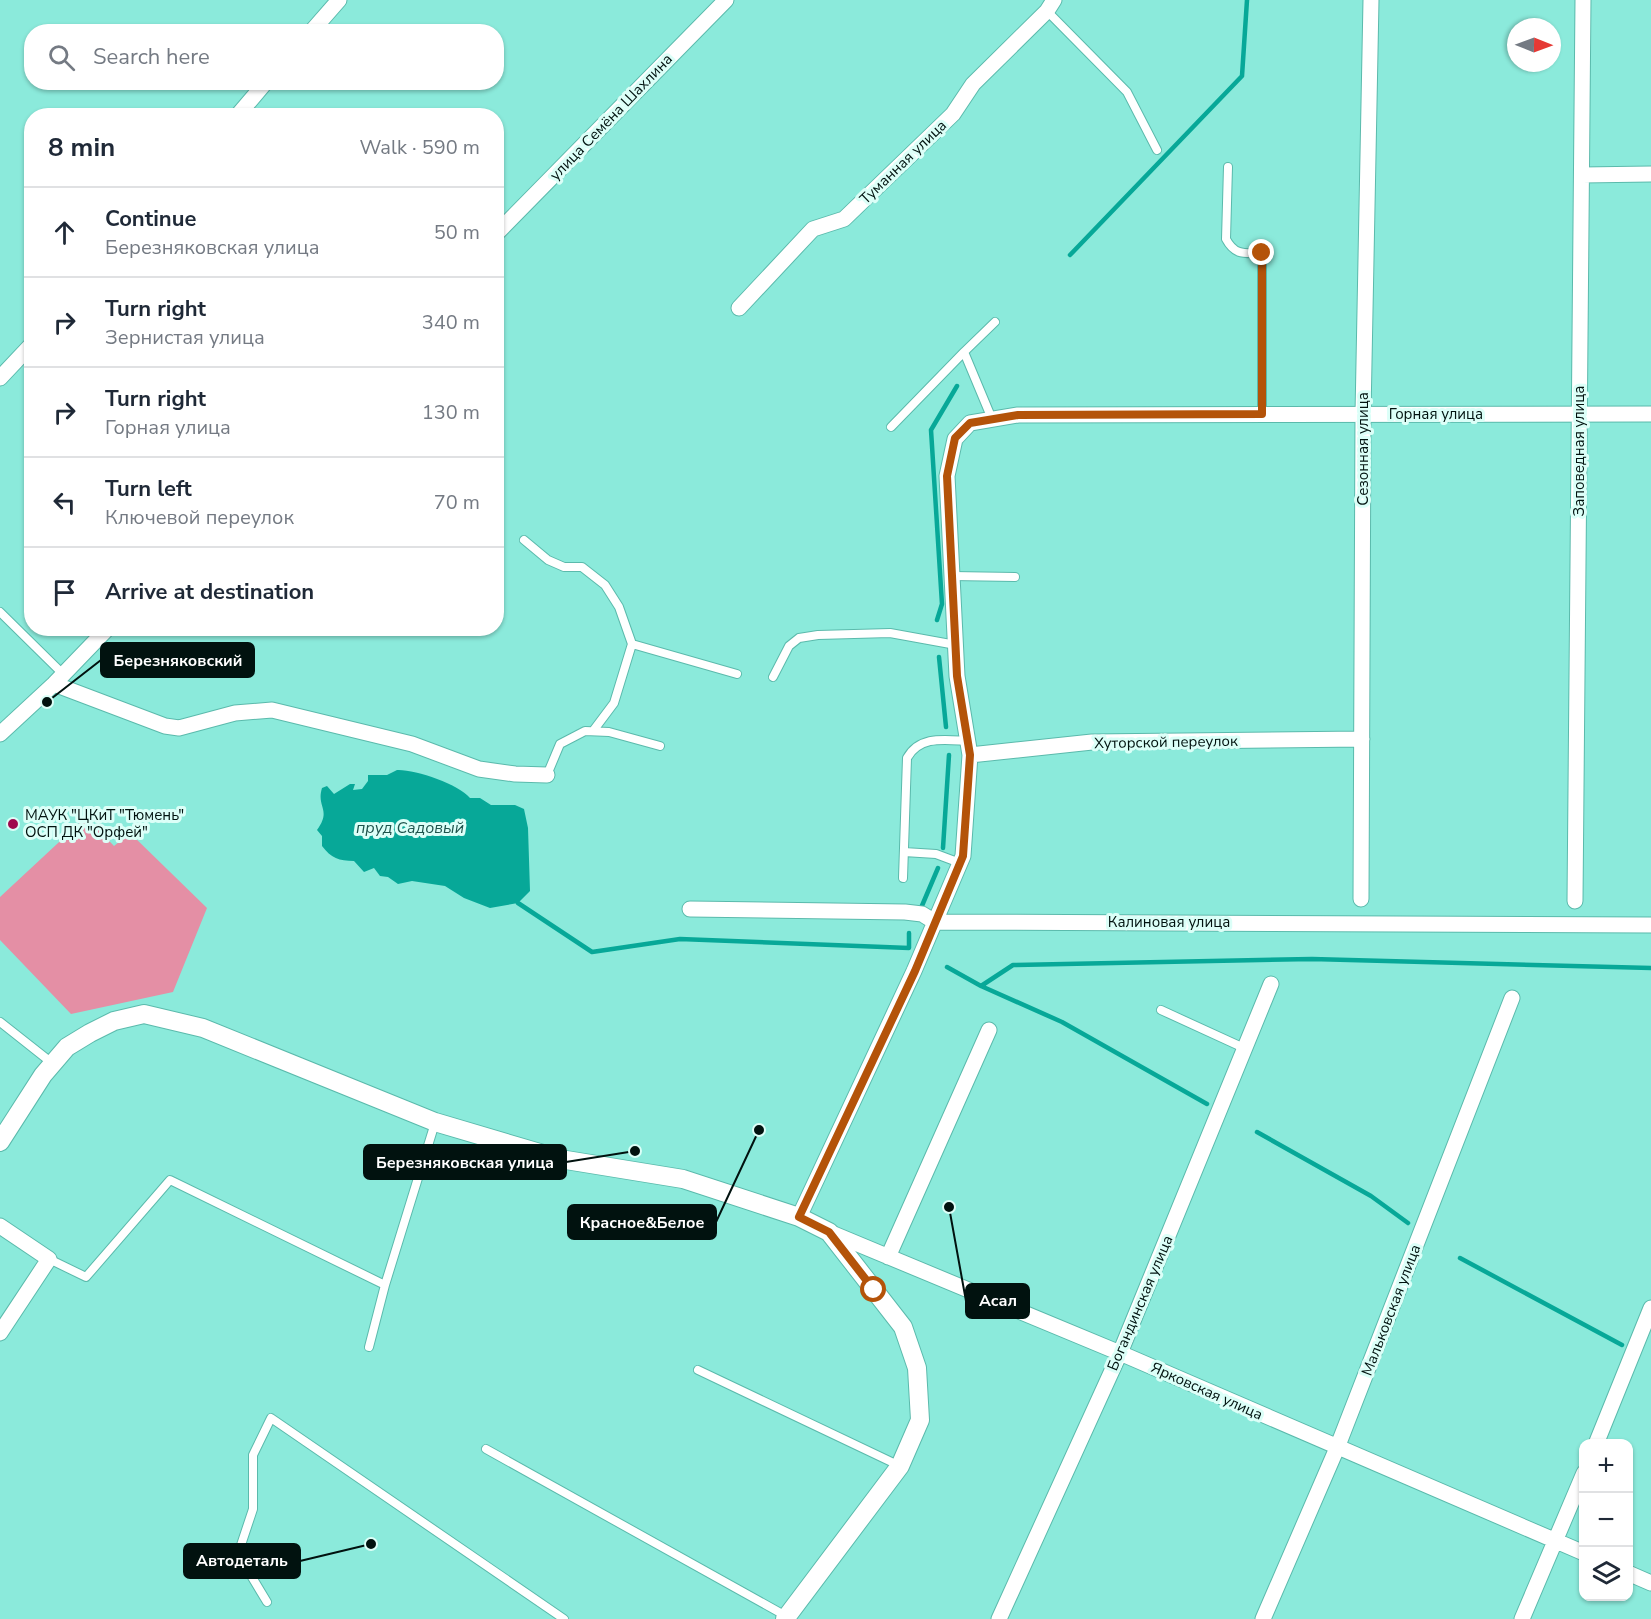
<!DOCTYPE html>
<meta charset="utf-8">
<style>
:root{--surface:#fff;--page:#f6f6f7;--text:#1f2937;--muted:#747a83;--line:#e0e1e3}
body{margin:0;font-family:"Nunito Sans",sans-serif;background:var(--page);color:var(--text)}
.controls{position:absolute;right:18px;bottom:18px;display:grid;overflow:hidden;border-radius:12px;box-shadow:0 2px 4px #0004}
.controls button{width:54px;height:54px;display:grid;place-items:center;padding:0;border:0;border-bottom:2px solid var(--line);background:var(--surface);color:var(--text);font:30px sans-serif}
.compass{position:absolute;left:1507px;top:18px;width:54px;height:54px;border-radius:50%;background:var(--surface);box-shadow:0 2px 4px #0004;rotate:91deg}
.stop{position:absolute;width:18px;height:18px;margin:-14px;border:4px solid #b45309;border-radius:50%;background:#fff}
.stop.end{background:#b45309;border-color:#fff;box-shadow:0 2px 6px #0008}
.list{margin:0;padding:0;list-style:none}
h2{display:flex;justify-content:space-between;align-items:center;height:78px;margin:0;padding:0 24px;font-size:26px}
h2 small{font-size:20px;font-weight:400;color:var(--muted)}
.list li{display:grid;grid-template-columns:39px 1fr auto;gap:18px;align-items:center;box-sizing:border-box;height:90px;padding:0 24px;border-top:2px solid var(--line)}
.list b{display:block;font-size:22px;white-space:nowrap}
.list p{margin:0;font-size:20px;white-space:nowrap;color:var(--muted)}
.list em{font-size:20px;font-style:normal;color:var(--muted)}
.icon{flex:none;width:33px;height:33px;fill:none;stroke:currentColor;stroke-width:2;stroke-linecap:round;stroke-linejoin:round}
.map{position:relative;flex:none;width:1651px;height:1619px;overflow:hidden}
.search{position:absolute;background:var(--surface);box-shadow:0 2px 4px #0004;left:24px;top:24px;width:480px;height:66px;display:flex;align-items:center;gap:15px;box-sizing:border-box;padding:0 21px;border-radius:24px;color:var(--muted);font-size:22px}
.panel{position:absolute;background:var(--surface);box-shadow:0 2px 4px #0004;left:24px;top:108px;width:480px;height:528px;border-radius:24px}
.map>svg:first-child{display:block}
.green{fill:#e48fa5}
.water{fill:#07a898}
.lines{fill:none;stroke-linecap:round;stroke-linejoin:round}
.stream{stroke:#07a898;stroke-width:4.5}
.service-casing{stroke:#5bbaac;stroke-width:10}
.minor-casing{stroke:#5bbaac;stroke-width:17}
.tertiary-casing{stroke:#5bbaac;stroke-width:20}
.service{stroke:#fff;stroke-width:8}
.minor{stroke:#fff;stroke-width:15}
.tertiary{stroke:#fff;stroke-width:18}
.route{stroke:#b45309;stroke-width:8}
.poi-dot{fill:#a00a4e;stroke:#dcfff8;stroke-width:2}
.labels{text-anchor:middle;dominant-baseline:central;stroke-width:6;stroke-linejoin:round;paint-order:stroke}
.street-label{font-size:15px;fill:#01120f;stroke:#dcfff8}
.poi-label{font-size:15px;fill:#01120f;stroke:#dcfff8;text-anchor:start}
.water-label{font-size:16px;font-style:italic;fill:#1e544d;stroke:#dcfff8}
.leader{fill:none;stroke:#01120f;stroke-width:2}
.callout-dot{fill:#01120f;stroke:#dcfff8;stroke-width:2}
.callout{fill:#01120f;stroke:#01120f;stroke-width:2}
.callout-label{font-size:16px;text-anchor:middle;font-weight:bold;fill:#fff}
</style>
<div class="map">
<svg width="1651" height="1619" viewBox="0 0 1651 1619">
<rect width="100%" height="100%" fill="#8beadb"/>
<!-- green -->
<path class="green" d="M86,817l28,29 16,-13 77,75 -34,84 -102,22 -71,-74v-43z"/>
<!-- water -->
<path class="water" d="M397,770c17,-1 62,14 73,28h10l11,7h24l9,4 4,19 2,63 -12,12 -28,5 -26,-10 -19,-12 -33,-5 -14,3 -10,-7 -8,-1 -6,-8 -10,4 -10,-11c-15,0 -23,-3 -32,-15v-10l-5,-6c15,-21 -1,-22 5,-42l5,-2 7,8 16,-10h5l-2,6 9,-1 6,-8v-6h19z"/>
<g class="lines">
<!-- stream -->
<path class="stream" d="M1070,255l172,-179 5,-76
M937,620l5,-16 -11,-174 26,-44
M939,657l7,70
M943,848l6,-93
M518,903l74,49 88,-13 229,9v-15
M921,908l17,-40
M947,967l34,19 32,-21 299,-6 339,9
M981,986l81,36 145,82
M1257,1132l114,64 37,27
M1460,1258l162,87"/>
<!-- service casing -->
<g class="service-casing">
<path id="service" d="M1047,11l80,81 30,58
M1228,167l-2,72c9,17 19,14 36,14v161
M964,352l31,-30
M891,427l73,-75 28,67
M524,540l24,20 16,7h18l23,18 14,22 13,37
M952,576l63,1
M0,612l63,62
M773,677l16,-31 10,-8 19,-3 72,-2 66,12
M593,731l21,-28 18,-59 105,30
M547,775l13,-31 25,-13 24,1 51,14
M904,852l32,2 24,9
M903,878l4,-120c13,-23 38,-18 61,-17
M1161,1010l83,38
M0,1022l52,41
M49,1259l37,18 84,-97 215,105
M369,1347l16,-62 50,-162
M698,1370l202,96
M486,1449l300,167
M267,1602l-29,-48 15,-45v-54l18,-37 293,201"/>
</g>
<!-- minor casing -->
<g class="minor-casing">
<path id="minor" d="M311,32l28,-32
M237,116l29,-34
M1582,175l69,-1
M496,234l230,-234
M739,308l74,-79 31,-10 109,-105 20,-30 74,-73 7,-11
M0,378l32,-34
M54,684l111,42 14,2 56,-15 37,-3 140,34 67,25 36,5 32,1
M0,734l54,-50 54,-56
M970,755l122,-13 270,-3
M1361,899l2,-485 8,-414
M1575,901l8,-901
M690,909l215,3 17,2 13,8 716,3
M799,1217l115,-246 49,-115 7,-101 -13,-79 -10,-200 8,-37 15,-16 48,-8 633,-1
M0,1226l49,33 -49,74
M829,1232l291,121 464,200
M888,1257l101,-227
M1596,1444l55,-136
M1628,1573l23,10
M999,1619l121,-266 151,-369
M1263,1619l74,-171 175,-450
M1522,1619l62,-146"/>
</g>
<!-- tertiary casing -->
<g class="tertiary-casing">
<path id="tertiary" d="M0,1142l43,-67 24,-28 23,-14 24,-12 30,-7 59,14 232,94 125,37 123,20 116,38 30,15 74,95 14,41 3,52 -20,46 -115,153"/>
</g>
<!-- service -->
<use href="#service" class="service"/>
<!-- minor -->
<use href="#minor" class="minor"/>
<!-- tertiary -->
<use href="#tertiary" class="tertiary"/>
</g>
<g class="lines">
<!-- route -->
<path class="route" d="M874,1290l-45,-58 -30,-15 116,-246 48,-115 7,-101 -13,-79 -10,-200 8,-38 15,-15 48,-8 244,-1v-161"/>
</g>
<!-- markers -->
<circle class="poi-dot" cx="13" cy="824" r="6"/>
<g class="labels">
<!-- street labels -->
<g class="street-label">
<text transform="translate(611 117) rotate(-46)">улица Семёна Шахлина</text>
<text transform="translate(903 162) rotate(-44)">Туманная улица</text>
<text x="1436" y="414">Горная улица</text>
<text transform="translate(1363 449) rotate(-90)">Сезонная улица</text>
<text transform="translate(1579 451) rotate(-90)">Заповедная улица</text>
<text transform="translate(1166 742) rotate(-1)">Хуторской переулок</text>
<text x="1169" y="922">Калиновая улица</text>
<text transform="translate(1140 1303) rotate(-67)">Богандинская улица</text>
<text transform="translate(1391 1310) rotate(-69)">Мальковская улица</text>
<text transform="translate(1207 1391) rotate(24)">Ярковская улица</text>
</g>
<!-- poi labels -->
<g class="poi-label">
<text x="25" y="815">МАУК "ЦКиТ "Тюмень"<tspan x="25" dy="17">ОСП ДК "Орфей"</tspan></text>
</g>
<!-- water labels -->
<g class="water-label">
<text x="410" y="828">пруд Садовый</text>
</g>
</g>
<!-- callouts -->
<path class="leader" d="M47 702L101 660M635 1151L566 1162M759 1130L716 1222M949 1207L966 1301M371 1544L300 1561"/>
<g class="callout-dot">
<circle cx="47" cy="702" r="6"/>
<circle cx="635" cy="1151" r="6"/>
<circle cx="759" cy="1130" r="6"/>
<circle cx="949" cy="1207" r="6"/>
<circle cx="371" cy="1544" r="6"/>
</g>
<g class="callout">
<rect x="101" y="643" width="153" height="34" rx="6"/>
<rect x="364" y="1145" width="202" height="34" rx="6"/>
<rect x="568" y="1205" width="148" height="34" rx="6"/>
<rect x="966" y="1284" width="63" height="34" rx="6"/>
<rect x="184" y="1544" width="116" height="34" rx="6"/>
</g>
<g class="callout-label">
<text x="178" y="666">Березняковский</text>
<text x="465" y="1168">Березняковская улица</text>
<text x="642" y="1228">Красное&amp;Белое</text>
<text x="998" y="1306">Асал</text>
<text x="242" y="1566">Автодеталь</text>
</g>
</svg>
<div class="controls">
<button>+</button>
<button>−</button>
<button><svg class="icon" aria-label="layers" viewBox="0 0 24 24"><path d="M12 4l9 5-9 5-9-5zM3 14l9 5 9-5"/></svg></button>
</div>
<svg class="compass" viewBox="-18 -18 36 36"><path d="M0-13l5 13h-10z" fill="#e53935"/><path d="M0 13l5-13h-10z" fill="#747a83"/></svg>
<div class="stop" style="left:874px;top:1290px"></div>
<div class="stop end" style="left:1262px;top:253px"></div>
<div class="search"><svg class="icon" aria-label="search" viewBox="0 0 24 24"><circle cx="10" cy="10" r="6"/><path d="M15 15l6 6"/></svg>Search here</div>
<section class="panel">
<h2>8 min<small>Walk · 590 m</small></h2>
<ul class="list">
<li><svg class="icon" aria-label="ahead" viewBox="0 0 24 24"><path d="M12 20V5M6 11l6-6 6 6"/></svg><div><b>Continue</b><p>Березняковская улица</p></div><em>50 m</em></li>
<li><svg class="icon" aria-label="right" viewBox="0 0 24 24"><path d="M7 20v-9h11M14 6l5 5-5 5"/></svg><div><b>Turn right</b><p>Зернистая улица</p></div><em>340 m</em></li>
<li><svg class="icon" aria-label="right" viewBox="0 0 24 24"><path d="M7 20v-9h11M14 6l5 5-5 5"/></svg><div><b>Turn right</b><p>Горная улица</p></div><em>130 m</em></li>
<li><svg class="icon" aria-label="left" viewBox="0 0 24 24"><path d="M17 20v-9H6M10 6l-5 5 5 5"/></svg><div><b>Turn left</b><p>Ключевой переулок</p></div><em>70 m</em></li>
<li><svg class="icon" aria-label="arrive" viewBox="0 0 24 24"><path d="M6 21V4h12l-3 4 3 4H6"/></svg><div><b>Arrive at destination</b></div></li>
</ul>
</section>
</div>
